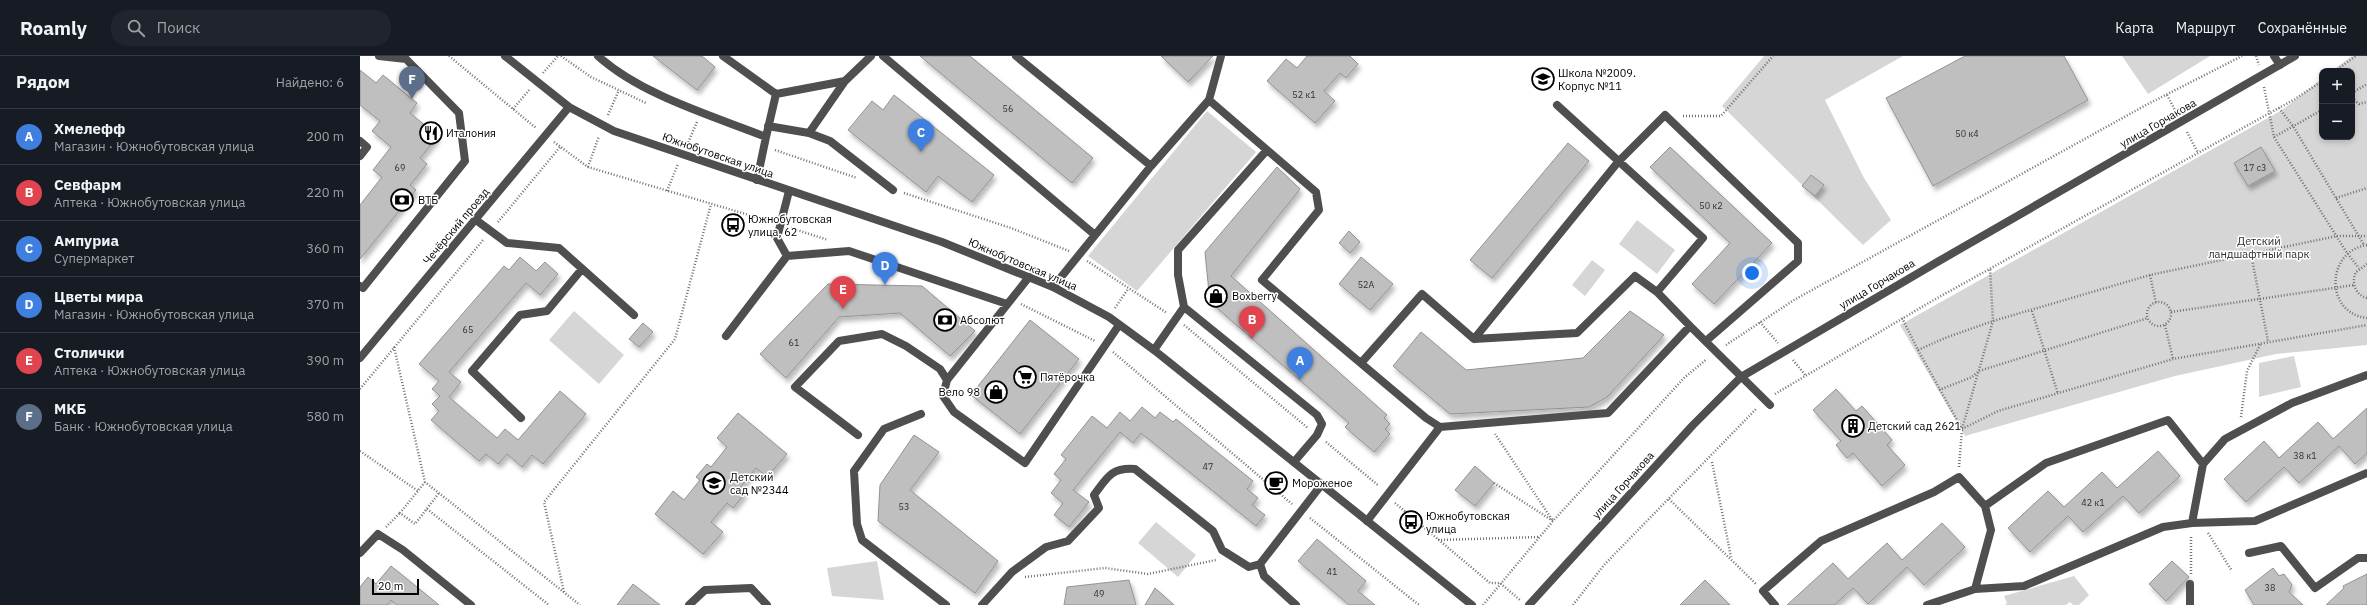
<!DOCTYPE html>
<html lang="ru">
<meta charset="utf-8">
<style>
:root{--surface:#171b24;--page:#20242c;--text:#f1f3f6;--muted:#9ea1a6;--line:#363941;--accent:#858687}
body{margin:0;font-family:"IBM Plex Sans",sans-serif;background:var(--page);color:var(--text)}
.controls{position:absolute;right:12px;top:12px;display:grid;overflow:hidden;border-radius:8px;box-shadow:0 2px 6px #0003}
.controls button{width:36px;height:36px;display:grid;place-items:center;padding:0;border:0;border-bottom:1px solid var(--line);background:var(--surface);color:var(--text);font:20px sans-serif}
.scale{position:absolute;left:12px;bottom:10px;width:47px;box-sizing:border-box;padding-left:4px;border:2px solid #000;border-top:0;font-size:11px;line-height:14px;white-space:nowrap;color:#000;-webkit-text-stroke:3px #fff;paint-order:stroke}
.you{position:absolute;left:1392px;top:217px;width:14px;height:14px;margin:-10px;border:3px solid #fff;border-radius:50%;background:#1a73e8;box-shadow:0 0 0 6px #1a73e833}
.badge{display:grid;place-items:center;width:26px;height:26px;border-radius:50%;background:var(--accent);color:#fff;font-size:13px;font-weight:700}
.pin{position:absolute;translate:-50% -33px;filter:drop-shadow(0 1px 2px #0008)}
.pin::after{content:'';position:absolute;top:21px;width:14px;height:12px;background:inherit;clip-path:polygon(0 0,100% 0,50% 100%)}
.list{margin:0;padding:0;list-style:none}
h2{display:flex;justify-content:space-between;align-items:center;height:52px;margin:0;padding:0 16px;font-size:17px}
h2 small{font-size:13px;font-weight:400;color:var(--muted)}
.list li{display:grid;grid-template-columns:26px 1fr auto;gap:12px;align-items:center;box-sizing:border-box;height:56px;padding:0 16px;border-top:1px solid var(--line)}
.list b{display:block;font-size:15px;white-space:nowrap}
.list p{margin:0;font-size:13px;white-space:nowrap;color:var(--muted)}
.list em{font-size:13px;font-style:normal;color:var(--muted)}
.icon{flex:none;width:22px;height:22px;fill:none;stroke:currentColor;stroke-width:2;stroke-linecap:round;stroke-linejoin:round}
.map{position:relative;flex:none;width:2007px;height:549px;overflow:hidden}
header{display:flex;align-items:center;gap:24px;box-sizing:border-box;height:56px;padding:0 20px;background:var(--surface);border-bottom:1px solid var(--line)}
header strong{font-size:19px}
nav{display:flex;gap:22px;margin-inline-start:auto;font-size:14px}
.search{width:280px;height:36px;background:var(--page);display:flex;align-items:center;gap:10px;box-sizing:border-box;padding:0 14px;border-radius:16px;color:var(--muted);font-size:15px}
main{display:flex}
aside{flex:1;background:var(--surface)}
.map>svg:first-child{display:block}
.green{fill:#d6d6d6}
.building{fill:#bfbfbf;stroke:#939393;filter:url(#shadow)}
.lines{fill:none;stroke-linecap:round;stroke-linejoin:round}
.path{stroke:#717171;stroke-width:2.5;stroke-dasharray:1 2;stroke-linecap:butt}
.service{stroke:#4f4f4f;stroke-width:8}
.minor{stroke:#4f4f4f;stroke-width:8}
.tertiary{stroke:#4f4f4f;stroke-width:8}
.labels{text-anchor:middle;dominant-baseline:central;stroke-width:3;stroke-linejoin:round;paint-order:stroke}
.number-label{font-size:9px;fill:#303030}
.poi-label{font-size:11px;fill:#000;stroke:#fff;text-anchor:start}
.street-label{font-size:11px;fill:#000;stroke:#fff}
.park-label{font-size:11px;fill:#2d2d2d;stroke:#fff}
</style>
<header>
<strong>Roamly</strong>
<div class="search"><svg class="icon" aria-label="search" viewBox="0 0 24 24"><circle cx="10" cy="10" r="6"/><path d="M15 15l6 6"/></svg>Поиск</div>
<nav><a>Карта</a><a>Маршрут</a><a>Сохранённые</a></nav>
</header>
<main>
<aside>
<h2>Рядом<small>Найдено: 6</small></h2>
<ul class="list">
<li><span class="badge" style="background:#3f7fe0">A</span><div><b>Хмелефф</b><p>Магазин · Южнобутовская улица</p></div><em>200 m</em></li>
<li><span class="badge" style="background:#e0444e">B</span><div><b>Севфарм</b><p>Аптека · Южнобутовская улица</p></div><em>220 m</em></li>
<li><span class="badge" style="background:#3f7fe0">C</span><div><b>Ампуриа</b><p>Супермаркет</p></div><em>360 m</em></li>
<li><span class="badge" style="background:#3f7fe0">D</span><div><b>Цветы мира</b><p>Магазин · Южнобутовская улица</p></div><em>370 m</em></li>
<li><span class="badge" style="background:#e0444e">E</span><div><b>Столички</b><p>Аптека · Южнобутовская улица</p></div><em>390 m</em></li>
<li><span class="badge" style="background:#5c6f8a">F</span><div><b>МКБ</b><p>Банк · Южнобутовская улица</p></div><em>580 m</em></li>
</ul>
</aside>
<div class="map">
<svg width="2007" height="549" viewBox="0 0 2007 549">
<defs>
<filter id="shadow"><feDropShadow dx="2.5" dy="4.5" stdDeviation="2" flood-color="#0004"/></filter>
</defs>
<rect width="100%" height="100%" fill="#fff"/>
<!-- green -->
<path class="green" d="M1404,0h139l-78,44 39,78 27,42 -28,25 -141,-139z
M1762,0h88l-62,38z
M1992,0h15v289l-91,9 -101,22 -210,60 -65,-111 382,-215 40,-31v58h30v-66h-20z
M847,55l49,41 -119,139 -49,-35z
M1277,164l38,30 -18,24 -38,-30z
M1232,204l13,10 -20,26 -13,-11z
M214,255l50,44 -25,29 -50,-44z
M1934,300l7,31 -42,10v-34z
M796,466l40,33 -18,22 -40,-34z
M517,505l7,39 -52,-4 -5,-28z
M1714,520l15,19 -10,10h-6l-3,-3 -4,3h-61l2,-2 -3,-7z"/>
<!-- building -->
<path class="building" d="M293,0h49l13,11 -18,23z
M560,0h50l123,102 -21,25z
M801,0h52l-25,26z
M947,0h43l8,8 -12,14 -6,-5 -16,18 11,10 -20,22 -48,-42 19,-22 11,9z
M1605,0h99l24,44 -155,86 -47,-88z
M0,14l16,13 7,-8 34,28 -7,10 28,23 -18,22 7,6 -17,21 6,5 -56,69v-54l22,-28 -9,-7 18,-23 -19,-16 8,-10 -20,-16z
M534,39l100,80 -22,27 -34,-26 -12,16 -78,-62 24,-29 11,9z
M1208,87l21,18 -97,117 -22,-18z
M1310,91l102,96 -58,61 -22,-20 38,-41 -80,-76z
M1901,91l14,24 -27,15 -14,-23z
M917,111l23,22 -69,87 156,139 -3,3 6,6 -5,5 5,5 -16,18 -29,-25 4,-4 -139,-121 -5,-50z
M1451,119l13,10 -9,11 -13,-10z
M989,175l11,11 -10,11 -11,-10z
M160,201l16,14 9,-9 13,12 -18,21 -14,-12 -77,89 12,10 -12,15 48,41 8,-9 13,11 42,-49 26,23 -43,50 -11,-9 -10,12 -15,-13 -9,10 -12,-10 -7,7 -48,-41 8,-9 -7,-7 8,-8 -8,-7 7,-8 -20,-17 85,-98 5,4z
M1001,201l32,27 -23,26 -31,-26z
M468,228l94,2 53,45 -25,25 -50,-43 -61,4 -53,61 -26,-24z
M1270,255l34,24 -57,62 -18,10 -139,7 -57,-48 28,-34 45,38 117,-12z
M670,264l49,39 -59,75 -49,-39z
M283,267l10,9 -14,15 -10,-8z
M1476,333l20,22 6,-5 30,34 -5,5 18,20 -23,21 -29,-33 -6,5 -11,-13 5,-4 -28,-31z
M782,351l13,11 5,-6 13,10 3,-3 77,62 -6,8 11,9 -6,7 13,10 -9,11 -115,-93 -8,10 -13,-11 -47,58 16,12 -20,25 -15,-12 9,-12 -12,-10 10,-13 -7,-6 12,-15 -5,-4 31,-39 15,12 13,-16 10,9z
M2007,352v45l-12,11 -16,-18 -40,37 -15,-16 -38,35 -22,-23 40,-38 15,17 39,-36 15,17z
M378,357l49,41 -20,23 -11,-9 -17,21 6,4 -12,15 -6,-5 -16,19 12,10 -20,22 -48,-40 18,-23 11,9 16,-20 -4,-3 11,-13 4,3 16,-20 -10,-9z
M554,379l25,17 -29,38 88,71 -23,32 -97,-72 2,-36z
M1798,395l22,25 -41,37 -16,-17 -40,36 -15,-16 -38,36 -22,-24 40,-37 16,16 38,-35 15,16z
M1115,410l19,17 -19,23 -20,-16z
M1582,467l23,24 -41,38 -17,-18 -39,37 -15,-16 -19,17h-47l46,-42 15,16 39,-36 15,17z
M957,483l49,42 -8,10 17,14h-26l-51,-44z
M1812,505l17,16 -23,24 -17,-17z
M31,510l15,12 33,27h-42l-6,-5 -4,5h-27v-18l8,-10 8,7z
M1913,512l6,8 5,-2 8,11 -3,7 14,13h-49l-9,-15z
M2007,518v31h-41l18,-17 -1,-2z
M769,524l7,25h-72l3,-18z
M1345,524l25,25h-50z
M273,528l27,21h-43z
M795,532l19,17h-29z"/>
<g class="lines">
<!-- path -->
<path class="path" d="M89,0l87,72
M201,0l30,21 55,26
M1896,0l3,9
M1975,15l21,-15
M183,17l15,-17
M1904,31l10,50 73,116 12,15
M1992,37l15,-9
M1807,39l9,17
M1992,42l7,6 8,-2
M1919,52l14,18 71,119
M153,53l17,-20
M248,59l11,-25
M1323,60h38l52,-60
M1827,76l11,21
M1914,81l48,-27
M194,86l34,25 181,54
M327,89l10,-23
M415,94l82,28
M228,111l11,-31
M307,135l11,-27
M544,137l107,35 58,23
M1976,142l31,-10
M138,166l62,-75
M431,172l37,12
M2007,189c-41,6 -43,68 0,73
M1891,198l17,87
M727,205l80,52
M2007,208l-11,8c-5,10 -1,23 11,26
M1790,219l6,28
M1787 258a12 12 0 1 1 24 0a12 12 0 1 1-24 0Z
M661,248l74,37
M755,252l13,-19
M1672,255l26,83
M1811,256l183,-27
M1542,262l16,32 44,79
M1400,266l18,21
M824,269l124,103
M1805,269l8,34
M1366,289l68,-45 352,-195 96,-49
M34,291l31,135 155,123
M1558,294l27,-12 48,-17 157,-46 187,-39h30
M753,296l179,152
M1433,304l13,16
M0,333l123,-149
M1579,334l33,-13 7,-6 169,-53
M1415,338l157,-93 363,-202 27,-18
M1881,361l6,-46 14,-28
M1602,373l36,-18 175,-52 194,-34
M966,386l53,44
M0,395l58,40
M1352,406l19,95
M1599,411l3,-38 31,-108 -3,-53
M65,426l-25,31 15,11 24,-31
M1134,427l59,38 -58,-87
M1309,443l87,85
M1035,447l95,80h10l20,17
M67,453l122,96
M950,462l109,87
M26,471l14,-14
M1848,477l24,38
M1078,484l101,-3
M1831,518v-39
M665,521l80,-9 43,6 68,-14
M204,536l-20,-90 131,-163 36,-135
M1123,549l70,-84 132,-144 22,-18
M1213,549l31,-40 153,-157"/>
<!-- service -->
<path class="service" d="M238,0c43,39 115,60 168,81l-9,43
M363,0l53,38 -10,43
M523,0l212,179
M656,0l135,110 -98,121
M1914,0l6,9
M416,38l69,-13 26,-25
M849,44l12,-44
M1197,49l146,133 -46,54
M408,70l41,7 36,-52
M449,77l21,8 63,49
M0,85l7,6 -7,9
M791,110l58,-66 107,92 3,18 -57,70 164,138 14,9 168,-14 82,-87 80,79
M116,164l31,23 52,5 75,67
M427,200l-10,-18 12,-47
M669,221l-82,103 -4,16 11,16 71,51 94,-138
M0,230l3,2 102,-127 -6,-48 -53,-54 -27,-3
M824,251l-6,-32v-25l89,-100
M366,280l61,-80 62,-5 158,53
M1114,283l144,-177 47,-47 133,128v18l-92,80
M794,294l30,-43 133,108 5,9 -5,11 -23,27
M1001,307l61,-69 52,45 103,-6 58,-57 22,16 33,34
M561,358l-37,15 -30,42 3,53 5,16 84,65
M161,362l-49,-47 48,-56 27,-4 35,-42
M498,379l-63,-48 44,-46 43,-7 24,12 34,23 7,11
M1625,450l61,-43 122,-43 35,44 22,-25 67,-36 75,-28
M1007,465l73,-94
M1832,467l11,-59
M0,497l18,-19 25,16 68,55
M1889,497l32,-7 34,42 43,-30h9
M329,549l16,-15 46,-2 16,17
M622,549l30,-33 34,-25 22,-6 31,-33 -5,-13c13,-17 17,-28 41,-26l78,62 9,19 27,17 11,-3
M936,549l-32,-29 -4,-12 62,-80
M1415,549l-12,-14 58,-50 113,-49 25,-15 26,29 6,24 -16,59
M1567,549l48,-16 49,-3 139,-59 29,-4 63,-2 112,-48
M1830,549v-21"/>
<!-- minor -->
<path class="minor" d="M0,302l209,-251"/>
<!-- tertiary -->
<path class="tertiary" d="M145,0l64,51 45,24 328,111 111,45 56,30 45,33 318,255
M1169,549l164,-180 48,-48 198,-116 356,-205"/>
</g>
<!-- icons -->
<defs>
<g id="school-ring" transform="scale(1.15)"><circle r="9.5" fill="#fff" stroke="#000" stroke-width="1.5"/><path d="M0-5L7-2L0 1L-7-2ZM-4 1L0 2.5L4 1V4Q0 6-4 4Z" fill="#000"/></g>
<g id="restaurant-ring" transform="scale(1.15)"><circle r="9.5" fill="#fff" stroke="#000" stroke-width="1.5"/><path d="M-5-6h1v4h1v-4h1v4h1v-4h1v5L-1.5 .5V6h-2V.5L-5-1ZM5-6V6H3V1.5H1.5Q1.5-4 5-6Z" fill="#000"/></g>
<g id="bank-ring" transform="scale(1.15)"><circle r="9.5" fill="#fff" stroke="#000" stroke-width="1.5"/><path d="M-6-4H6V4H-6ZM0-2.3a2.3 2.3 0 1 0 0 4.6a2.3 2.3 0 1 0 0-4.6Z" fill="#000"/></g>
<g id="bus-ring" transform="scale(1.15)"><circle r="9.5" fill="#fff" stroke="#000" stroke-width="1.5"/><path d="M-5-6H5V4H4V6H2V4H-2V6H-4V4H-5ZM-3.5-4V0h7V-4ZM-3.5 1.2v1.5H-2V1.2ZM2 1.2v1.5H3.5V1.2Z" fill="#000"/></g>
<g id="shop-ring" transform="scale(1.15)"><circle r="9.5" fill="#fff" stroke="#000" stroke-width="1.5"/><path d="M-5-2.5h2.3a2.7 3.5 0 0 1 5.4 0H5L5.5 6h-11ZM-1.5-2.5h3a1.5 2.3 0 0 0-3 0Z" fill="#000"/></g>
<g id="supermarket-ring" transform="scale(1.15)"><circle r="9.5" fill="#fff" stroke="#000" stroke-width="1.5"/><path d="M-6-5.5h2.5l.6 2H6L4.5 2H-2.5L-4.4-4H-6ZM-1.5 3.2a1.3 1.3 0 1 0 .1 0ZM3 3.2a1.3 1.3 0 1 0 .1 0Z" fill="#000"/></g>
<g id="building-ring" transform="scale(1.15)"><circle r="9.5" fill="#fff" stroke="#000" stroke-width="1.5"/><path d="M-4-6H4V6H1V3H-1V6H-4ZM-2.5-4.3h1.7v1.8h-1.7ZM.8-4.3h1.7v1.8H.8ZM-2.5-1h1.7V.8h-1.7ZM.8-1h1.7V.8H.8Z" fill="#000"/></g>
<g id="cafe-ring" transform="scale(1.15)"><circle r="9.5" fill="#fff" stroke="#000" stroke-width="1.5"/><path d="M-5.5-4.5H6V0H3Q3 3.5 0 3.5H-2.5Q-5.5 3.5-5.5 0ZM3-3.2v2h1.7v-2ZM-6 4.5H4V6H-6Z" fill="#000"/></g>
</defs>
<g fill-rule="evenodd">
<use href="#school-ring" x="1183" y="23"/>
<use href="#restaurant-ring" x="71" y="77"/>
<use href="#bank-ring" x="42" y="144"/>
<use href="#bus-ring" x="373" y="169"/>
<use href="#shop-ring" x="856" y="240"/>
<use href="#bank-ring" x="585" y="264"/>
<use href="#supermarket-ring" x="665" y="321"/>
<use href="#shop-ring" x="636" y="336"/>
<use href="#building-ring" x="1493" y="370"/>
<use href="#school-ring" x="354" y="427"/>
<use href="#cafe-ring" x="916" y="427"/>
<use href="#bus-ring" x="1051" y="466"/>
</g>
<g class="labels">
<!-- number labels -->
<g class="number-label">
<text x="944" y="38">52 к1</text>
<text x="648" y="52">56</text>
<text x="1607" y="77">50 к4</text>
<text x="40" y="111">69</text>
<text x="1895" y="111">17 с3</text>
<text x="1351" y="149">50 к2</text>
<text x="1006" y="228">52А</text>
<text x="108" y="273">65</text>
<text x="434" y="286">61</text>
<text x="1945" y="399">38 к1</text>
<text x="848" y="410">47</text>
<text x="1733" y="446">42 к1</text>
<text x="544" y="450">53</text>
<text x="972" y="515">41</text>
<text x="1910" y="531">38</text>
<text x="739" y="537">49</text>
</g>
<!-- poi labels -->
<g class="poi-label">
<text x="1198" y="17">Школа №2009.<tspan x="1198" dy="13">Корпус №11</tspan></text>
<text x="86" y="77">Италония</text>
<text x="58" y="144">ВТБ</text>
<text x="388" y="163">Южнобутовская<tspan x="388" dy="13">улица, 62</tspan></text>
<text x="872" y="240">Boxberry</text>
<text x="600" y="264">Абсолют</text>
<text x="680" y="321">Пятёрочка</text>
<text x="620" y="336" text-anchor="end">Вело 98</text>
<text x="1508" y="370">Детский сад 2621</text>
<text x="370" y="421">Детский<tspan x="370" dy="13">сад №2344</tspan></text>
<text x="932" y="427">Мороженое</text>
<text x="1066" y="460">Южнобутовская<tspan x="1066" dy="13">улица</tspan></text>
</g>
<!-- street labels -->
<g class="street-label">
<text transform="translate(1798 67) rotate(-30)">улица Горчакова</text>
<text transform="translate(358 99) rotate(19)">Южнобутовская улица</text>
<text transform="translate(96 170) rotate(-50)">Чечёрский проезд</text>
<text transform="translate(663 208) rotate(23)">Южнобутовская улица</text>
<text transform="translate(1517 228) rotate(-31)">улица Горчакова</text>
<text transform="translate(1263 429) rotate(-48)">улица Горчакова</text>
</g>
<!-- park labels -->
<g class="park-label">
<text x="1899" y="185">Детский<tspan x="1899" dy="13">ландшафтный парк</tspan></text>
</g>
</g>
</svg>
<div class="controls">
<button>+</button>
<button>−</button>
</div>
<div class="scale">20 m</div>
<div class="you"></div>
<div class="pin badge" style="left:940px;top:324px;background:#3f7fe0">A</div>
<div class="pin badge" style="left:892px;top:283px;background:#e0444e">B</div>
<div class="pin badge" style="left:561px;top:96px;background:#3f7fe0">C</div>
<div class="pin badge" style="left:525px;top:229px;background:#3f7fe0">D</div>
<div class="pin badge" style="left:483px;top:253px;background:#e0444e">E</div>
<div class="pin badge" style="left:52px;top:43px;background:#5c6f8a">F</div>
</div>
</main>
